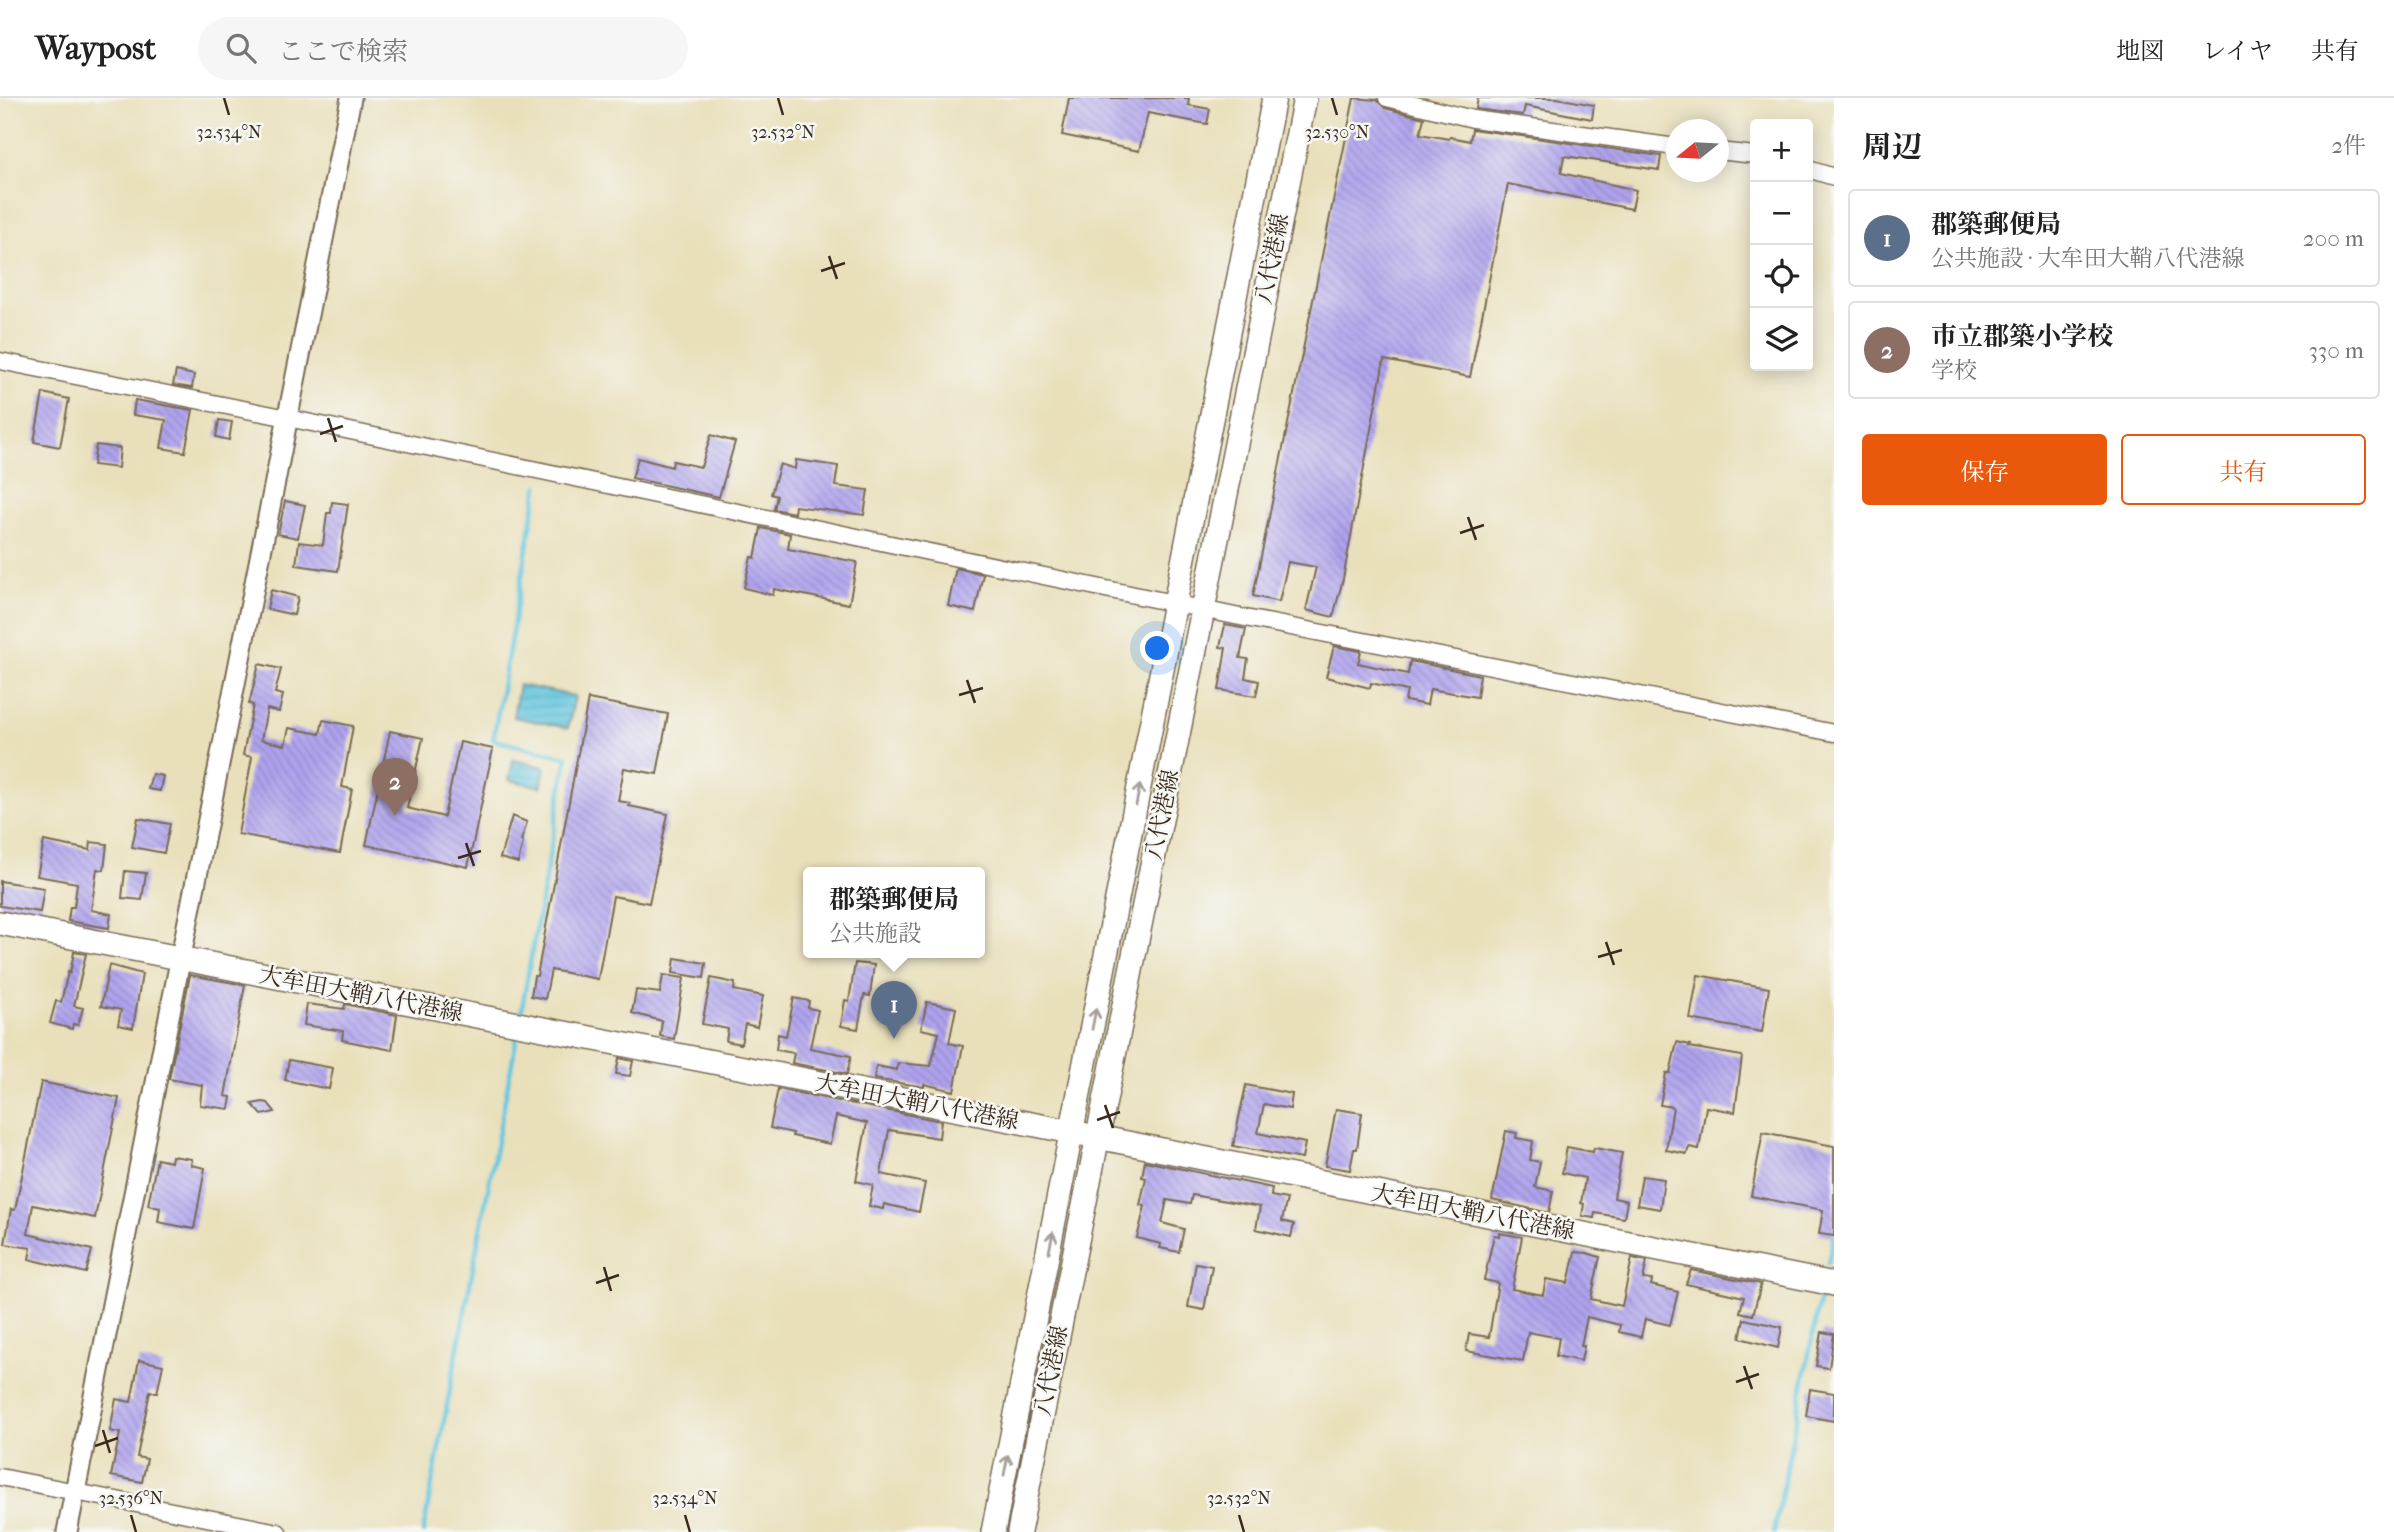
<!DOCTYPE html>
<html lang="ja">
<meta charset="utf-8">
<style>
:root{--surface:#fff;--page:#f6f6f6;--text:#222;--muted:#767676;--line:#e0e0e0;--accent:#ea580c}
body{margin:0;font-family:"IM FELL French Canon","Noto Serif JP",serif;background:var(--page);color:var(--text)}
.controls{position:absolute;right:21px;top:21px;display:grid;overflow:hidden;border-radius:7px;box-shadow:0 4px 18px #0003}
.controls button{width:63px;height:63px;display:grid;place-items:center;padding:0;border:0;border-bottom:2px solid var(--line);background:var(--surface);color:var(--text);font:35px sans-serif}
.compass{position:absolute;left:1666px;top:21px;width:63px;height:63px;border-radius:50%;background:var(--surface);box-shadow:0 4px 18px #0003;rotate:252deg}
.you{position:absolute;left:1158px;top:551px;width:24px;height:24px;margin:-18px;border:5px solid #fff;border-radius:50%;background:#1a73e8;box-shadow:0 0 0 10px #1a73e833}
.badge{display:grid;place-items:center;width:46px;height:46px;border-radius:50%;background:var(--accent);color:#fff;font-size:23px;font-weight:700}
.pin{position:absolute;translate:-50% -58px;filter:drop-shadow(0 2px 4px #0008)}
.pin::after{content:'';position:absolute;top:37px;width:24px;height:21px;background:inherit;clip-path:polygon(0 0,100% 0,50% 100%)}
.popup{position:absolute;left:803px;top:769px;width:182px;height:91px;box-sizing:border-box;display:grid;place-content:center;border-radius:7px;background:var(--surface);filter:drop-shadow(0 2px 5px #0005);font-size:23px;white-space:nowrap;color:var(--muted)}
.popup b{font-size:26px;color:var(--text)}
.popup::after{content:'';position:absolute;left:50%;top:100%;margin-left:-14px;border:14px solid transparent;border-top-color:var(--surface)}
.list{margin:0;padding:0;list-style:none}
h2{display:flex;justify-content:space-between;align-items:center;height:91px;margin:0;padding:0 28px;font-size:30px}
h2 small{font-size:23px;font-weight:400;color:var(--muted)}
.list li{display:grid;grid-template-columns:46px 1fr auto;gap:21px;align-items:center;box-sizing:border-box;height:98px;margin:0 14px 14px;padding:0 14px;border:2px solid var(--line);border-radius:7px}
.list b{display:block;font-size:26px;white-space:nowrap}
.list p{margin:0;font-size:23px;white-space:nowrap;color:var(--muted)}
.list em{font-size:23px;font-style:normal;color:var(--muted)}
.actions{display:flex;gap:14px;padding:21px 28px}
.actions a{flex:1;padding:16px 0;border:2px solid var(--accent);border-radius:7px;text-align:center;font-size:24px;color:var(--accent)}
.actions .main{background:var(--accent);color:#fff}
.icon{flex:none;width:38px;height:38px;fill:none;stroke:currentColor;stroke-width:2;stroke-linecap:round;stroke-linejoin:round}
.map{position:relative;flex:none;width:1834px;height:1434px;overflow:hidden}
header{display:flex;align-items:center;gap:42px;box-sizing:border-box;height:98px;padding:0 35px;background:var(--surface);border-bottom:2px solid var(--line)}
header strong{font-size:33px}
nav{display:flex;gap:38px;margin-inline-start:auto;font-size:24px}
.search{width:490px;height:63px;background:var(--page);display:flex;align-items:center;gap:18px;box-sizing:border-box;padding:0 24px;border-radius:38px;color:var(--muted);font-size:26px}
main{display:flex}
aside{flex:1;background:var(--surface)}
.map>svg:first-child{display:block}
.water{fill:url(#water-rules);stroke:#4e787e;stroke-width:2}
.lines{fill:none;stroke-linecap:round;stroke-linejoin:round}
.stream{stroke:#62c6df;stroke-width:4.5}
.building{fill:url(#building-back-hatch)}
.minor-casing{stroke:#786a55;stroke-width:19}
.tertiary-casing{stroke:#786a55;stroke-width:23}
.secondary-casing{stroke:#786a55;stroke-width:26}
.minor{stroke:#fff;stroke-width:16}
.tertiary{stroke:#fff;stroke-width:19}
.secondary{stroke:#fff;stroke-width:23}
.oneway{stroke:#a79f9a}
.ticks{fill:none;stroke:#3b2a1e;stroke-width:2.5}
.labels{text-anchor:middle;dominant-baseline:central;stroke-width:5;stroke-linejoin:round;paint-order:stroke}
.street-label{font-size:23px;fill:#3b2a1e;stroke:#f6f6f2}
.ticks-label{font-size:18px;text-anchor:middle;fill:#3b2a1e;stroke:#f6f6f2;stroke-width:5;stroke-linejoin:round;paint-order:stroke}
</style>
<header>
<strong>Waypost</strong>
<div class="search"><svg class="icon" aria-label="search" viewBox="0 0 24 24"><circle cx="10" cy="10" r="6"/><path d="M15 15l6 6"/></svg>ここで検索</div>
<nav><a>地図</a><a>レイヤ</a><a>共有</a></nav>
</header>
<main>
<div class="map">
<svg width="1834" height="1434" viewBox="0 0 1834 1434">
<defs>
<pattern id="water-rules" width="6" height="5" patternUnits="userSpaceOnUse" patternTransform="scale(1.75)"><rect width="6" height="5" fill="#62c6df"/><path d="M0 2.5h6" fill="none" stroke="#56aabf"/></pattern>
<pattern id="building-back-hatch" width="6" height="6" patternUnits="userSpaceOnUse" patternTransform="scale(1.75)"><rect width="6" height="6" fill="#afa3ef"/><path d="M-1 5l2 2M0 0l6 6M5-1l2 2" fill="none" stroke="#9085c1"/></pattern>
</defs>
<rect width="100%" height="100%" fill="#f6f6f2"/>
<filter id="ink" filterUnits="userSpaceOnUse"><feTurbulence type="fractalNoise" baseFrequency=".0143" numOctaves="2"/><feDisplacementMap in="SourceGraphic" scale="14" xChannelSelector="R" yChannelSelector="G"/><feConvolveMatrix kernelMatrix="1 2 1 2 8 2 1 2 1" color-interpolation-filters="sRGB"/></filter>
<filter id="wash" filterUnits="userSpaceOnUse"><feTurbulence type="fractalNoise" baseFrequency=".00686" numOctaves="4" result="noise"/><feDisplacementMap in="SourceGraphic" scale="28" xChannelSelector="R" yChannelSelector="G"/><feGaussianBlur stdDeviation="1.57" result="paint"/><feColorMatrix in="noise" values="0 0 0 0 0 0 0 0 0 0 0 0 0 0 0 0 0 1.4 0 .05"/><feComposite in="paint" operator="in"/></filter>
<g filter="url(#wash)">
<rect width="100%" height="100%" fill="#e9e0bb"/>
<!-- water -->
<path class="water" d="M519,587l56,11 -7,32 -55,-11z
M513,662l32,7 -4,20 -32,-7z"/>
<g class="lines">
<!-- stream -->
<path class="stream" d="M520,921l47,-262 -74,-17 45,-254
M1828,1165l6,-29
M423,1434l95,-501
M1774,1434l47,-239"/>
</g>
<g id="blocks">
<!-- building -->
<path class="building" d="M1069,0h120l-1,7 22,4 -3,15 -59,-11 -9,38 -77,-16z
M1354,0l23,2 8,8 39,10 -4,16 29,5 1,-2 20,4 2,-12 189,27 -2,14 -95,-14 -3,17 75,17 -4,19 -124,-25 -38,193 -86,-17 -41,219 -10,38 -27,-7 10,-43 -28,-5 -9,40 -26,-6z
M1478,0h79l37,7 -2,14 -67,-13 -2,9 -47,-6z
M176,273l18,4 -2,13 -19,-3z
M43,295l26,6 -9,48 -26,-5z
M135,302l58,10 -8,42 -24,-4 5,-28 -33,-5z
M219,322l13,2 -3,18 -13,-3z
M711,337l24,7 -16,55 -87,-19 6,-20 34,9 1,-6 28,6z
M96,347l24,3 -2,20 -25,-3z
M796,362l42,6 -3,20 33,4 -4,25 -69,-9 -1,7 -20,-4 3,-13 -6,-2 9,-30 15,5z
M285,403l20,4 -7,33 -20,-4z
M332,404l16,2 -10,67 -42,-6 3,-23 24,3 4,-32h4z
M761,430l29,6 -2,15 69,13 -8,42 -75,-15 -1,6 -29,-7 7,-31 4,1z
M956,470l27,6 -8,38 -27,-6z
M271,492l27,7 -4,18 -27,-6z
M1225,527l21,4 -6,29 8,1 -3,19 14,3 -3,15 -37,-6 7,-42 -6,-1z
M1334,548l27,5 -3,12 50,11 2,-13 70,14 -3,22 -47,-8 -3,16 -22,-4 2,-10 -36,-8 -1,5 -44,-11z
M259,566l22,5 -6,24 8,2 -4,17 -12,-3 -6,31 24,5 4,-17 31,6 3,-14 30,6 -11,61 10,2 -12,64 -102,-19 14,-77 -9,-2 10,-50 -4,-1z
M588,601l80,15 -11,60 -33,-6 -6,33 12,2 -1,3 39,8 -19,89 -36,-7 -15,83 -47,-9 -6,29 -14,-3 3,-20h3z
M390,633l33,7 -16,70 37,9 16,-75 33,7 -25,118 -102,-22z
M152,676l11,2 -3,15 -12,-2z
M512,718l15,6 -6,19 2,1 -5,21 -18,-5z
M138,720l32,6 -6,29 -32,-6z
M44,743l46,9 1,-8 16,2 -3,26 -7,-1 -6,41 20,4 -2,14 -41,-7 2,-14h4l3,-24 -40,-7z
M125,773l21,2 -4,27 -20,-2z
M0,783l44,7 -4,24 -40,-6z
M74,854l12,2 -12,52 9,2 -5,17 -5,-1 -1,5 -22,-6 6,-22 5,1 7,-30 2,1z
M675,860l31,5 -2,15 -31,-5z
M855,865l19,2 -4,31 -6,-1 -6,34 -17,-3 4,-26 4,1z
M109,867l33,9 -9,54 -15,-3 3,-15 -20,-4z
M190,877l55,10 -20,111 6,1 -2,12 -29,-4 2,-20 -33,-6z
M663,877l21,3 -10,61 -14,-3 2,-15 -30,-8 4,-23 24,3z
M1698,877l71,13 -7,44 -72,-13z
M711,880l24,5 -1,7 29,6 -6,31 -12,-3 -4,20 -15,-3 2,-12 -26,-5z
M794,900l15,3 -1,7 10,2 -8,38 41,8 -4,18 -55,-11 2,-10 -18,-3 2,-16 8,2z
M927,904l29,6 -7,35 14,3 -9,45 -30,-7v3l-50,-8 2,-13 21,4 1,-7 33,3 8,-33 -18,-4z
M307,906l37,5 1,-5 52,11 -5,35 -50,-10 1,-9 -39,-6z
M1677,944l13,3 -1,2 53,9 -7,56 -29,-5 -7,42 -10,-2 -2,7 -21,-4 7,-43 -13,-2 6,-32h4z
M619,960l14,3 -3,15 -14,-2z
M289,962l44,8 -4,21 -44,-9z
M41,984l78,16 -24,120 -62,-13 -5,29 64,16 -6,23 -57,-14 2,-11 -26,-4 6,-35 4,1z
M1246,987l46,9 -2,15 -26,-5 -6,29 47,10 -3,16 -69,-13z
M778,991l163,32 -2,17 -50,-8 -8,44 44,9 -6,29 -35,-8 -1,5 -14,-3 4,-21 -17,-4 11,-58 -31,-7 -6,28 -38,-8 1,-3 -23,-5z
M263,1004l5,1 7,9 -13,3 -10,-11z
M1336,1011l26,4 -5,36h-3l-4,21 -25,-4z
M1506,1033l11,2 -1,5 17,3 -3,19 10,2 -5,25 18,4 -4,22 -57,-13z
M1763,1034l71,14v90l-15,-2 4,-24 -72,-14z
M1567,1049l26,5 1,-4 28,5 -8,45 13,3 -3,17 -29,-5 -1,5 -12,-2 2,-12 -3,-1 4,-25 -23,-5z
M172,1058l20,3 -1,6 14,3 -11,61 -36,-7 2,-14 -12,-3 9,-46 14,3z
M1145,1063l127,27 -1,8 16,3 -5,22 12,3 -3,13 -35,-8 4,-22 -68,-12 -2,9 -23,-4 -5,23 22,6 -5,23 -19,-4 1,-4 -24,-6 8,-32 -5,-1 6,-27 -4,-1z
M1642,1078l22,3 -4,30 -23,-4z
M1499,1135l23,4 -10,52 31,6 3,-16 22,4 7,-31 12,1 13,4 -9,42 31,7 10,-48 15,3 -4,18 9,1 -1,5 27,7 -8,33 -25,-6 -4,18 -22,-5 1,-7 -33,-8 -6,29h3l-3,15 -25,-5 3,-18 -31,-6 -5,29 -57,-10 3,-17 20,3 9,-54 -14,-3 10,-45 5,1z
M1196,1165l16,3 -8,44 -16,-3z
M1691,1172l70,14 -8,31 -13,-3 4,-15 -58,-13z
M1744,1221l38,8 -4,21 -38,-10z
M1822,1234l12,2 -5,34 -13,-2z
M139,1262l24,5 -6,28 -7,-2 -13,66 10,2 -5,23 -31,-6 9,-43 -10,-2 6,-32 15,3z
M1810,1291l24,4v28l-28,-5z"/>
</g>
</g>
<g filter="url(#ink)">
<use href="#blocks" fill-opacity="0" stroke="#786a55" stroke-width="2"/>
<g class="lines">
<!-- minor casing -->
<g class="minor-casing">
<path id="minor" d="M1387,0l86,21 203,28
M1718,53l37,4
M1808,71l26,8
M0,263l288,57 947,198 599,117
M0,1379l278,55"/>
</g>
<!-- tertiary casing -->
<g class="tertiary-casing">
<path id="tertiary" d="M67,1434l284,-1434"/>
</g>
<!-- secondary casing -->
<g class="secondary-casing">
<path id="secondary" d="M0,825l1072,209 762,152
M993,1434l281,-1434
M1019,1434l286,-1434"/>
</g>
<!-- minor -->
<use href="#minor" class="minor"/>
<!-- tertiary -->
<use href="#tertiary" class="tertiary"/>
<!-- secondary -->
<use href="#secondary" class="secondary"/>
</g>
<!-- one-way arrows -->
<defs><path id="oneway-shaft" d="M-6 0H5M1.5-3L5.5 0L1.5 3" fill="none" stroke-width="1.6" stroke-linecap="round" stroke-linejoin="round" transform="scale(1.75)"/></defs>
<g class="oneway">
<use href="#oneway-shaft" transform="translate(1138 697) rotate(-79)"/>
<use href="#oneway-shaft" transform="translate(1094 921) rotate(-79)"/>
<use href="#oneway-shaft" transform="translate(1051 1144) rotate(-79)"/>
<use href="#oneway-shaft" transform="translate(1006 1367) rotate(-79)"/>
</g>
</g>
<!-- ticks -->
<path class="ticks" d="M224,0l5,17M778,0l5,17M1332,0l5,17M829,158l8,23M821,173l24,-8M328,320l8,24M320,336l23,-8M1468,419l8,23M1460,435l24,-8M967,582l8,23M959,597l24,-7M466,745l8,23M458,760l23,-7M1606,844l8,23M1598,859l24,-7M1105,1007l8,23M1097,1022l23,-8M604,1169l7,24M596,1185l23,-8M1744,1268l8,23M1736,1284l23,-8M103,1332l7,23M95,1348l23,-8M131,1417l5,17M685,1417l5,17M1239,1417l5,17"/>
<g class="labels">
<!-- street labels -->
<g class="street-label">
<text transform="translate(1272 161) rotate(-79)">八代港線</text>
<text transform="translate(1162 717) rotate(-79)">八代港線</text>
<text transform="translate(361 896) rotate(11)">大牟田大鞘八代港線</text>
<text transform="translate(917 1004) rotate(11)">大牟田大鞘八代港線</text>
<text transform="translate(1473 1114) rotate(11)">大牟田大鞘八代港線</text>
<text transform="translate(1051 1273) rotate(-79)">八代港線</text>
</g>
</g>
<g class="ticks-label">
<text x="229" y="40">32.534°N</text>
<text x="783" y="40">32.532°N</text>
<text x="1337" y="40">32.530°N</text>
<text x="131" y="1406">32.536°N</text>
<text x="685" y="1406">32.534°N</text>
<text x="1239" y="1406">32.532°N</text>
</g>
</svg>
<div class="controls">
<button>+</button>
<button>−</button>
<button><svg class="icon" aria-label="locate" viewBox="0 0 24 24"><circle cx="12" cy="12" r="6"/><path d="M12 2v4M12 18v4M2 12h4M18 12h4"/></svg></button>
<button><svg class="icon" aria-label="layers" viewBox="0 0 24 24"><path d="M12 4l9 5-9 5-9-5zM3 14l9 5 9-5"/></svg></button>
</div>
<svg class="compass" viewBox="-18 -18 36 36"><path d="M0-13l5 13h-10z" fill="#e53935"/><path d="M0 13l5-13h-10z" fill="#767676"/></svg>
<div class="you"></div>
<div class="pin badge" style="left:894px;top:941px;background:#5c6f8a">1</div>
<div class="popup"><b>郡築郵便局</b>公共施設</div>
<div class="pin badge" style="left:395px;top:718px;background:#8d6e63">2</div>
</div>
<aside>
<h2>周辺<small>2件</small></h2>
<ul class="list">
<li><span class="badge" style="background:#5c6f8a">1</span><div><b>郡築郵便局</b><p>公共施設 · 大牟田大鞘八代港線</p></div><em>200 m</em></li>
<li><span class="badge" style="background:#8d6e63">2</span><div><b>市立郡築小学校</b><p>学校</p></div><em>330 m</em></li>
</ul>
<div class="actions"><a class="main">保存</a><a>共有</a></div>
</aside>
</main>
